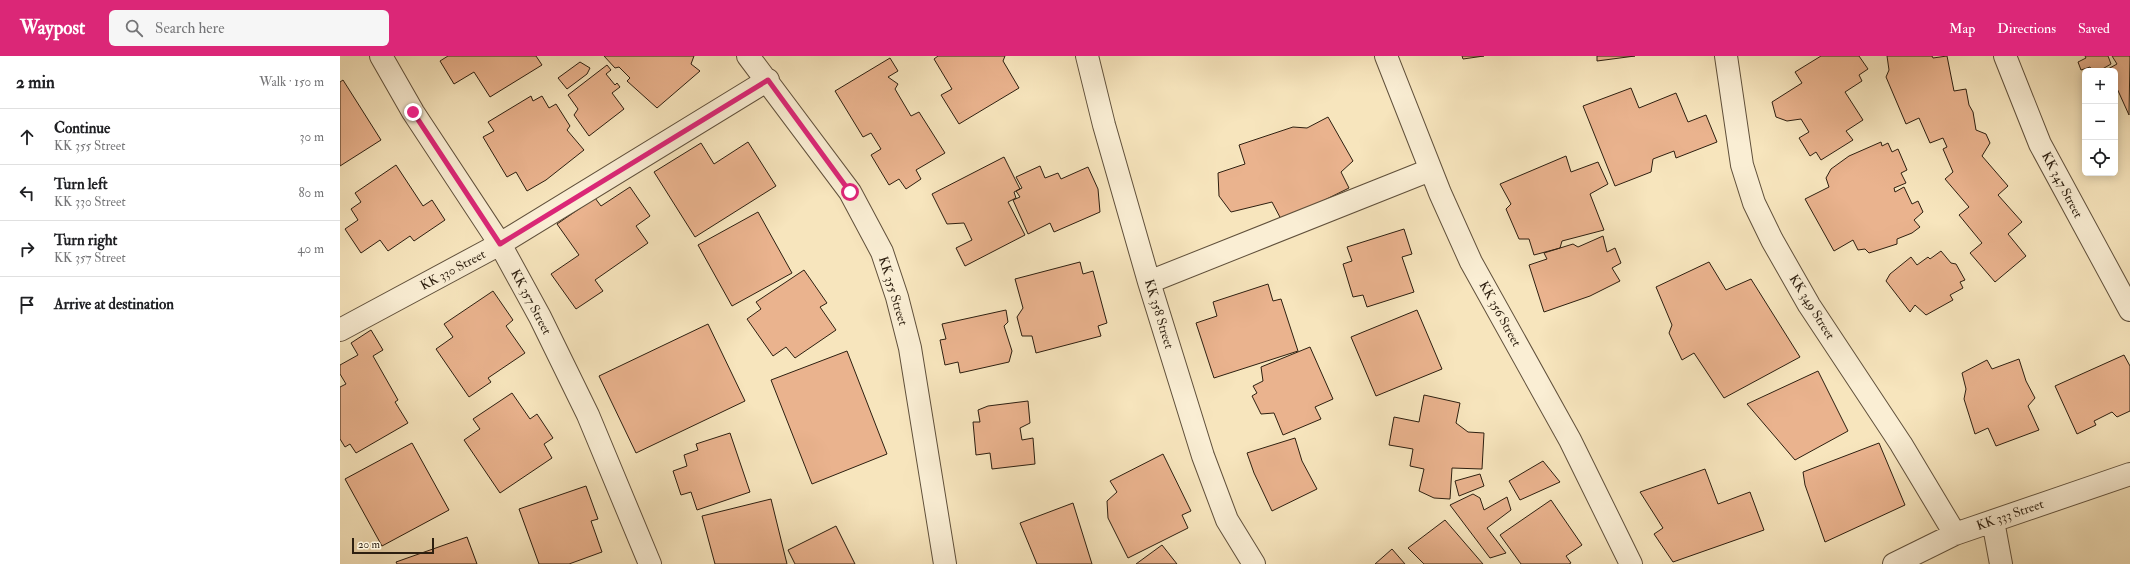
<!DOCTYPE html>
<meta charset="utf-8">
<style>
:root{--surface:#fff;--page:#f6f6f6;--text:#202124;--muted:#757577;--line:#e0e0e0;--accent:#db2777}
body{margin:0;font-family:"IM FELL Double Pica",serif;background:var(--page);color:var(--text)}
.controls{position:absolute;right:12px;top:12px;display:grid;overflow:hidden;border-radius:6px;box-shadow:0 2px 10px #0003}
.controls button{width:36px;height:36px;display:grid;place-items:center;padding:0;border:0;border-bottom:1px solid var(--line);background:var(--surface);color:var(--text);font:20px sans-serif}
.scale{position:absolute;left:12px;bottom:10px;width:82px;box-sizing:border-box;padding-left:4px;border:2px solid #2d1f10;border-top:0;font-size:11px;line-height:14px;white-space:nowrap;color:#2d1f10;-webkit-text-stroke:3px #faeed4;paint-order:stroke}
.stop{position:absolute;width:12px;height:12px;margin:-9px;border:3px solid #db2777;border-radius:50%;background:#fff}
.stop.end{background:#db2777;border-color:#fff;box-shadow:0 1px 4px #0008}
.list{margin:0;padding:0;list-style:none}
h2{display:flex;justify-content:space-between;align-items:center;height:52px;margin:0;padding:0 16px;font-size:17px}
h2 small{font-size:13px;font-weight:400;color:var(--muted)}
.list li{display:grid;grid-template-columns:26px 1fr auto;gap:12px;align-items:center;box-sizing:border-box;height:56px;padding:0 16px;border-top:1px solid var(--line)}
.list b{display:block;font-size:15px;white-space:nowrap}
.list p{margin:0;font-size:13px;white-space:nowrap;color:var(--muted)}
.list em{font-size:13px;font-style:normal;color:var(--muted)}
.icon{flex:none;width:22px;height:22px;fill:none;stroke:currentColor;stroke-width:2;stroke-linecap:round;stroke-linejoin:round}
.map{position:relative;flex:none;width:1790px;height:508px;overflow:hidden}
header{display:flex;align-items:center;gap:24px;box-sizing:border-box;height:56px;padding:0 20px;background:var(--accent);color:#fff}
header strong{font-size:19px}
nav{display:flex;gap:22px;margin-inline-start:auto;font-size:14px}
.search{width:280px;height:36px;background:var(--page);display:flex;align-items:center;gap:10px;box-sizing:border-box;padding:0 14px;border-radius:6px;color:var(--muted);font-size:15px}
main{display:flex}
aside{flex:1;background:var(--surface)}
.map>svg:first-child{display:block}
.building{fill:#eab38e;stroke:#2d1f10}
.lines{fill:none;stroke-linecap:round;stroke-linejoin:round}
.street-casing{stroke:#60503b;stroke-width:24}
.street{stroke:#faeed4;stroke-width:22}
.route{stroke:#db2777;stroke-width:5}
.labels{text-anchor:middle;dominant-baseline:central;stroke-width:3;stroke-linejoin:round;paint-order:stroke}
.street-label{font-size:13px;fill:#2d1f10;stroke:#faeed4}
</style>
<header>
<strong>Waypost</strong>
<div class="search"><svg class="icon" aria-label="search" viewBox="0 0 24 24"><circle cx="10" cy="10" r="6"/><path d="M15 15l6 6"/></svg>Search here</div>
<nav><a>Map</a><a>Directions</a><a>Saved</a></nav>
</header>
<main>
<aside>
<h2>2 min<small>Walk · 150 m</small></h2>
<ul class="list">
<li><svg class="icon" aria-label="ahead" viewBox="0 0 24 24"><path d="M12 20V5M6 11l6-6 6 6"/></svg><div><b>Continue</b><p>KK 355 Street</p></div><em>30 m</em></li>
<li><svg class="icon" aria-label="left" viewBox="0 0 24 24"><path d="M17 20v-9H6M10 6l-5 5 5 5"/></svg><div><b>Turn left</b><p>KK 330 Street</p></div><em>80 m</em></li>
<li><svg class="icon" aria-label="right" viewBox="0 0 24 24"><path d="M7 20v-9h11M14 6l5 5-5 5"/></svg><div><b>Turn right</b><p>KK 357 Street</p></div><em>40 m</em></li>
<li><svg class="icon" aria-label="arrive" viewBox="0 0 24 24"><path d="M6 21V4h12l-3 4 3 4H6"/></svg><div><b>Arrive at destination</b></div></li>
</ul>
</aside>
<div class="map">
<svg width="1790" height="508" viewBox="0 0 1790 508">
<rect width="100%" height="100%" fill="#f7e5bd"/>
<filter id="stains"><feTurbulence type="fractalNoise" baseFrequency=".005" numOctaves="4"/><feColorMatrix values="0 0 0 0 .2 0 0 0 0 .09 0 0 0 0 .02 0 0 0 .5 -.17"/></filter>
<radialGradient id="worn" r=".72"><stop offset=".6" stop-color="#630" stop-opacity="0"/><stop offset="1" stop-color="#630" stop-opacity=".3"/></radialGradient>
<!-- building -->
<path class="building" d="M108,0h88l6,9 -52,32 -16,-25 -20,12 -14,-23z
M264,0h90l-3,8 9,7 -43,37 -30,-27 3,-3 -11,-11 -4,1z
M598,0h67l-2,5 16,27 -60,36 -18,-29 11,-6 -18,-30z
M1122,0h22l-21,3z
M1257,0h38l-38,5z
M1481,0h38l9,13 -9,6 3,6 -17,11 18,28 -17,11 7,9 -32,20 -5,-8 -6,4 -11,-18 10,-6 -8,-13 -14,2 -11,-4 -4,-15 30,-19 -7,-11z
M1547,0h45l1,2 14,-2 7,35 12,-2 3,16 4,7 3,18 10,4 4,9 -8,13 26,30 -10,9 24,27 -14,12 18,22 -31,26 -25,-29 12,-10 -23,-28 10,-8 -24,-28 8,-7 -10,-23 4,-2 -4,-9 -13,5 -11,-25 -13,6 -20,-47 3,-7z
M1745,0h23l3,8 -12,7h-7l-2,-4 -9,3 -3,-8 8,-4z
M1772,0h18l-1,59 -14,-31v-13h-6l-1,-2 9,-5z
M550,2l8,13 -10,6 10,7 -3,5 16,27 8,-4 26,41 -29,17 5,9 -15,10 -7,-10 -10,6 -18,-30 10,-6 -10,-16 -8,4 -28,-46z
M240,6l10,6 -3,6 -20,15 -9,-11z
M267,9l4,5 -5,4 9,11 2,-2 3,4 -8,6 12,16 -35,27 -15,-21 4,-6 -10,-14z
M3,24l38,60 -41,26v-84z
M1291,32l8,20 37,-15 12,29 18,-7 11,27 -41,16 -2,-7 -21,8 -2,13 -36,14 -32,-80z
M191,40l2,5 9,-5 7,12 7,-4 14,22 -3,4 17,20 -38,30 -19,11 -11,-19 -9,5 -24,-40 11,-6 -6,-9z
M988,61l25,44 -12,11 8,16 -67,33 -10,-19 -41,10 -12,-16 -1,-23 27,-9 -6,-19 54,-18 14,1z
M408,86l28,44 -81,51 -41,-65 47,-29 13,21z
M1541,86l1,4 6,-3 4,9 6,-3 9,21 -6,3 5,10 -12,5 1,4 9,-5 8,17 6,-3 5,11 -9,8 6,7 -8,6 -15,6v5l-28,9 -4,-4 -7,1 -5,-10 -19,11 -29,-52 24,-12 -3,-9 5,-9 18,-13z
M1226,100l5,16 27,-10 10,22 -18,10 14,36 -42,11 -2,7 -26,7 -5,-16h-10l-13,-30 5,-5 -11,-20z
M664,101l16,32 -6,3 2,6 -8,4 17,33 -60,31 -9,-18 16,-8 -8,-17 -17,1 -15,-30z
M56,109l27,41 9,-6 13,20 -31,21 -4,-5 -22,15 -8,-11 -19,13 -16,-24 13,-9 -7,-11 10,-7 -6,-9z
M700,110l5,12 13,-5 3,6 27,-12 10,22 2,23 -46,20 -4,-9 -22,11 -15,-34 7,-3 -4,-6 6,-3 -6,-11z
M290,131l20,29 -14,10 12,17 -53,37 8,11 -27,18 -25,-35 28,-19 -22,-31 38,-26 6,8z
M418,156l34,61 -60,33 -34,-61z
M1064,173l8,25 -10,3 12,35 -47,15 -4,-12 -10,2 -10,-33 9,-3 -5,-14z
M1263,180l4,16 8,-4 6,15 -9,5 8,13 -30,15 -46,16 -15,-47 18,-6 -3,-6 29,-9 5,3z
M1601,195l10,12 5,1 9,16 -5,2 3,6 -13,7 3,5 -27,15 -11,-10 -5,7 -24,-31 4,-7 21,-17 6,8 11,-8 2,2z
M740,206l3,12 10,-3 14,52 -9,3 3,10 -65,17 -4,-17h-10l-5,-19 6,-9 -8,-29z
M1369,206l17,28 25,-11 49,78 -76,41 -30,-45 -12,7 -13,-27 3,-8 -16,-38z
M464,214l23,33 -7,4 16,23 -41,28 -9,-11 -13,9 -26,-37 14,-10 -5,-7z
M928,228l5,17 8,-2 17,52 -84,27 -18,-55 21,-7 -4,-14z
M153,235l20,29 -7,6 19,27 -37,25 3,4 -22,15 -33,-48 17,-12 -9,-13z
M666,254l2,12 -4,4 8,25 -3,11 -49,11 -2,-11 -13,3 -5,-25 6,-1 -4,-15z
M1077,254l25,59 -66,27 -25,-59z
M368,268l37,77 -109,52 -37,-77z
M31,274l12,20 -10,6 25,44 -3,2 13,21 -52,30 -6,-9 -5,3 -5,-8v-52l6,-3 -6,-10v-9l18,-10 -7,-12z
M970,291l23,52 -18,8 6,12 -38,16 -9,-22 -13,1 -9,-18 5,-3 -4,-7 10,-5 -2,-14z
M507,295l40,103 -75,30 -41,-104z
M1784,299l6,11v45l-13,6 -5,-5 -18,9 2,4 -19,9 -22,-48z
M1679,303l7,22 9,17 -7,8 11,24 -43,16 -8,-18 -13,6 -11,-35 2,-10 -4,-16 25,-13 5,9z
M1478,315l30,60 -53,29 -48,-56z
M172,337l18,26 7,-5 16,24 -9,6 8,14 -52,35 -36,-53 16,-11 -7,-10z
M1084,339l36,8 -4,20 12,9 16,1 -2,36 -30,-1 -2,31 -16,-1 -15,-7 5,-22 -14,-3 3,-17 -24,-4 5,-28 25,5z
M688,345l2,22 -10,5 2,12 11,-2 2,26 -43,5 -2,-16 -14,2 -3,-33h7l-2,-12 10,-4z
M390,377l20,59 -53,18 -6,-18 -10,3 -8,-24 14,-5 -3,-11 14,-5 -2,-6z
M955,382l7,23 15,28 -45,22 -18,-38 -7,-20z
M72,387l37,67 -67,36 -37,-67z
M1539,387l26,62 -80,37 -20,-57 -2,-13z
M823,398l28,57 -9,4 6,13 -60,30 -20,-40 -1,-17 10,-9 -7,-11z
M1203,405l17,21 -40,18 -11,-19z
M1365,413l13,35 32,-12 14,38 -91,32 -19,-28 9,-6 -23,-36z
M1140,418l4,12 -25,10 -4,-15z
M246,430l12,33 -7,2 11,31 -33,12h-30l-20,-55z
M1133,438l7,4 4,12 23,-13 4,13 -24,18 19,25 -16,5 -40,-53z
M431,443l16,65h-72l-13,-48z
M1211,444l31,45 -16,11 5,7 -2,1h-48l-21,-29z
M733,447l19,61h-55l-17,-41z
M1105,464l38,44h-59l-16,-16z
M496,470l19,38h-60l-7,-14z
M127,481l10,27h-80l-1,-2z
M822,489l15,19h-41z
M1052,493l13,15h-30z"/>
<g class="lines">
<!-- street casing -->
<g class="street-casing">
<path id="street" d="M41,0l32,56 87,132 40,73 48,98 62,149
M408,0l102,136 32,60 15,45 13,51 35,216
M747,0l17,69 45,157 54,174 24,64 27,44
M1046,0l54,137 31,69 99,178 61,124
M1386,0l16,109 12,38 18,37 37,65 92,139 54,90
M1665,0l35,88 90,166
M809,226l281,-112
M0,274l160,-86 268,-164
M1653,465l8,43
M1554,508l61,-30 175,-60"/>
</g>
<!-- street -->
<use href="#street" class="street"/>
</g>
<g class="lines">
<!-- route -->
<path class="route" d="M73,56l87,132 268,-164 82,112"/>
</g>
<g class="labels">
<!-- street labels -->
<g class="street-label">
<text transform="translate(1722 129) rotate(62)">KK 347 Street</text>
<text transform="translate(113 214) rotate(-28)">KK 330 Street</text>
<text transform="translate(553 235) rotate(73)">KK 355 Street</text>
<text transform="translate(191 246) rotate(62)">KK 357 Street</text>
<text transform="translate(1472 251) rotate(58)">KK 349 Street</text>
<text transform="translate(819 258) rotate(73)">KK 358 Street</text>
<text transform="translate(1160 258) rotate(61)">KK 356 Street</text>
<text transform="translate(1670 459) rotate(-19)">KK 333 Street</text>
</g>
</g>
<rect width="100%" height="100%" filter="url(#stains)"/>
<rect width="100%" height="100%" fill="url(#worn)"/>
</svg>
<div class="controls">
<button>+</button>
<button>−</button>
<button><svg class="icon" aria-label="locate" viewBox="0 0 24 24"><circle cx="12" cy="12" r="6"/><path d="M12 2v4M12 18v4M2 12h4M18 12h4"/></svg></button>
</div>
<div class="scale">20 m</div>
<div class="stop" style="left:510px;top:136px"></div>
<div class="stop end" style="left:73px;top:56px"></div>
</div>
</main>
